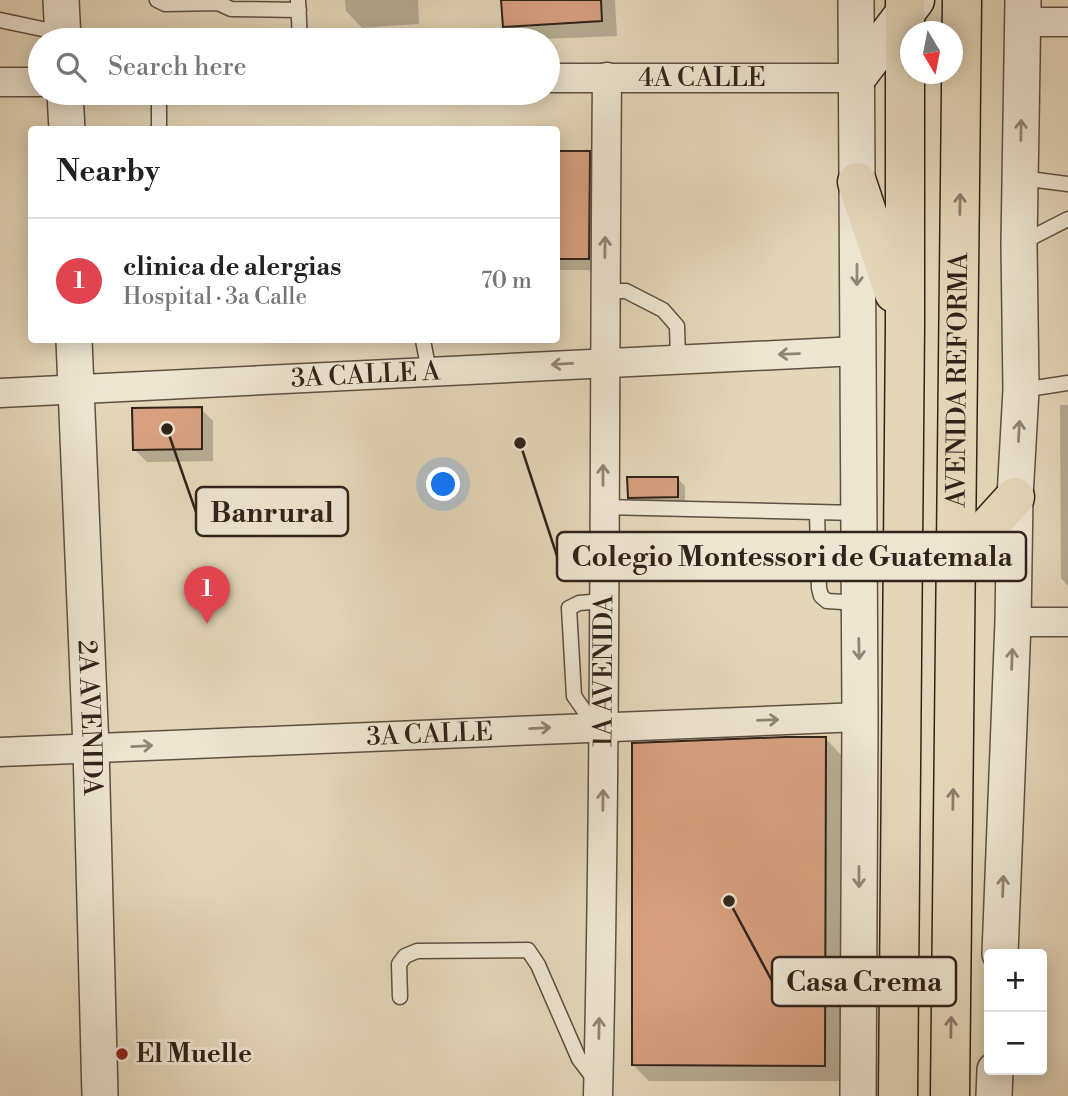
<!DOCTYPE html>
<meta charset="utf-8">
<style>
:root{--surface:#fff;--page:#f2f2f2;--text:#222;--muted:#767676;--line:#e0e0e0;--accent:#1a73e8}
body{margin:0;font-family:"Libre Bodoni",serif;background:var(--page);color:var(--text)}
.controls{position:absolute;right:21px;bottom:21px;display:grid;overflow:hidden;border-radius:7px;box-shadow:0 4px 18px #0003}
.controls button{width:63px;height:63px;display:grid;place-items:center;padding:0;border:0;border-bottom:2px solid var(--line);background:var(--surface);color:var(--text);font:35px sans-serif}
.compass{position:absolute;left:900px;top:21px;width:63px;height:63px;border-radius:50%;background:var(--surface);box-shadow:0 4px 18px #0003;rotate:170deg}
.you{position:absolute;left:444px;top:485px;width:24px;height:24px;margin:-18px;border:5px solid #fff;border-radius:50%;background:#1a73e8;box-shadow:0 0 0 10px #1a73e833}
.badge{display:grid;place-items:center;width:46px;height:46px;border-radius:50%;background:var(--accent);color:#fff;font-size:23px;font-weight:700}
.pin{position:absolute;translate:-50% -58px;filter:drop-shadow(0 2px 4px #0008)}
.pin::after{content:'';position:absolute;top:37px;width:24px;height:21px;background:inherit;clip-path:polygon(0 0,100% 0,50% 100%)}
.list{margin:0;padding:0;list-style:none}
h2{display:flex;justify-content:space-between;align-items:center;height:91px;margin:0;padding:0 28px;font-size:30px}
h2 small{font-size:23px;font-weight:400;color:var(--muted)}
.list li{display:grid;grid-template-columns:46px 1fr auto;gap:21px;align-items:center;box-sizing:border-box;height:126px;padding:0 28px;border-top:2px solid var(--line)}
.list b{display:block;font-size:26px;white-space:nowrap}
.list p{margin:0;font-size:23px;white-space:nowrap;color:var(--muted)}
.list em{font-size:23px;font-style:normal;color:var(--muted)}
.icon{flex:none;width:38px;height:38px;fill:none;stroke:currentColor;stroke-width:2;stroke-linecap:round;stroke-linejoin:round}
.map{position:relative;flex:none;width:1068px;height:1096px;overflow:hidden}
.search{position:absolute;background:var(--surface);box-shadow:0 4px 18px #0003;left:28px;top:28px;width:532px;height:77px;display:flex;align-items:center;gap:18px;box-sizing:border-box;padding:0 24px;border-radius:38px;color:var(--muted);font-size:26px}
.panel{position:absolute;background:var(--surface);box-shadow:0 4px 18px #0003;left:28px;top:126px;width:532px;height:217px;border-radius:7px}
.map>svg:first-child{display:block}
.shadow{fill:#0003}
.building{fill:#d8a07f;stroke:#31231b;stroke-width:2}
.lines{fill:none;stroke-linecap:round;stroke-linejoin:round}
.service-casing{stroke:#5e5042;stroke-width:17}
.minor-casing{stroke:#5e5042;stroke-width:31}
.tertiary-casing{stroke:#5e5042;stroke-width:38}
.secondary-casing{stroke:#31231b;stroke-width:41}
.primary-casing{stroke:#31231b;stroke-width:41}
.service{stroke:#ede5d2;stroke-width:14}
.minor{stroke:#ede5d2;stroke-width:28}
.tertiary{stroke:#ede5d2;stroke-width:35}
.secondary{stroke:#ede5d2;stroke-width:38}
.primary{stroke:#e4d7b9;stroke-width:38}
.oneway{stroke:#8f8476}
.oneway2{stroke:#8a7d6a}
.poi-dot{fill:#8f2418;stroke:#ede5d2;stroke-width:2.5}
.labels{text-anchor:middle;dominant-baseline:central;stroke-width:6;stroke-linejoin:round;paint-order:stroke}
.street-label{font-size:26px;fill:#31231b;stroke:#ede5d2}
.poi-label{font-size:26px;font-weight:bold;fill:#31231b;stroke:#ede5d2;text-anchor:start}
.leader{fill:none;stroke:#31231b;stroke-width:2.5}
.callout-dot{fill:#31231b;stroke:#ede5d2;stroke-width:2.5}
.callout{fill:#ede5d2;stroke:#31231b;stroke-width:2.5}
.callout-label{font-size:28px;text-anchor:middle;font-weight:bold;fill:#31231b}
</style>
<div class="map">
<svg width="1068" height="1096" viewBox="0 0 1068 1096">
<rect width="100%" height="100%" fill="#e4d7b9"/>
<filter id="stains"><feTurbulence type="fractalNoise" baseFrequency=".00286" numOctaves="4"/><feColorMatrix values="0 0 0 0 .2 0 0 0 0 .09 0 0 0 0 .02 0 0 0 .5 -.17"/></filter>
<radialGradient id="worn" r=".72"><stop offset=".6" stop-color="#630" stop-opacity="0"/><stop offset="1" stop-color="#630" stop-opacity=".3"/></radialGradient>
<!-- shadow -->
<path class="shadow" d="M345,0h73l1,24 -57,4 -16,-17z
M503,0h112l2,36 -98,4 -15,-14z
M556,153h33l12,12 -1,105h-44z
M1060,405h8v181l-7,-8z
M201,409l12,12v40l-66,1 -13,-13z
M677,478l8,8v18l-48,1 -8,-8z
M825,738l16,17 -1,326h-191l-16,-16z"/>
<!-- building -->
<path class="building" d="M501,0h100l1,21 -99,6z
M556,151h34l-1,108h-33z
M202,407v42l-69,1 -1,-42z
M627,477h51v20l-50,1z
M785,737h41l-1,329 -193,-1v-322z"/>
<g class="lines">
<!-- service casing -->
<g class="service-casing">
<path id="service" d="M157,0l8,4 53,-1
M217,0l1,3 13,6 68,1
M298,0l2,40
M0,20l61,13
M159,93v37
M1021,178l47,6
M1021,243l47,-24
M605,291h21l37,19 14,16 1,33
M423,340l6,32
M1022,390l46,-7
M603,507l255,6
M817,513l2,75 2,8 6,5 32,2
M595,726l-21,-30 -5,-88 10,-5 25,-2
M400,997l-1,-33 6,-8 12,-5 111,-1 10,15 41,94 16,21"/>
</g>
<!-- minor casing -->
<g class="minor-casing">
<g id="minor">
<path d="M1023,22h45"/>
<path id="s1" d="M548,78h308"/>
<path d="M0,82h40"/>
<path id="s2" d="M0,393l857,-42"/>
<path d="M1013,622h55"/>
<path id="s3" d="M0,752l860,-35"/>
<path id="s4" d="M598,1096c8,-339 6,-679 9,-1019"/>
</g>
</g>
<!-- tertiary casing -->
<g class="tertiary-casing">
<g id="tertiary">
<path d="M61,0l2,40"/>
<path d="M856,0l4,717 -2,379"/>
<path d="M65,93l2,37"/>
<path id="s5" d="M74,340l17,408 9,348"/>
<path d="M1000,954l13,-332 2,-125 6,-107 -2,-146 4,-244"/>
<path d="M994,1096l1,-26"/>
</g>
</g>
<!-- secondary casing -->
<g class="secondary-casing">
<path id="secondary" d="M856,78l59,-78"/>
</g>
<!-- primary casing -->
<g class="primary-casing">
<g id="primary">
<path d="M857,182l37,111"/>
<path d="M956,562l59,-65"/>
<path d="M898,1096l7,-770v-326"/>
<path id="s6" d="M950,1096l12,-1096"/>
</g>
</g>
<!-- service -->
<use href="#service" class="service"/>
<!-- minor -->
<use href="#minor" class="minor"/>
<!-- tertiary -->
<use href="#tertiary" class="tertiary"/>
<!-- secondary -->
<use href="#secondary" class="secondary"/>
<!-- primary -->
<use href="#primary" class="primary"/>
</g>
<!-- one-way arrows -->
<defs><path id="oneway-shaft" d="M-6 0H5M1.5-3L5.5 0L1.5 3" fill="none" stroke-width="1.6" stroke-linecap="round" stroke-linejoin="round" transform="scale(1.75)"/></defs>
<g class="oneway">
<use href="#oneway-shaft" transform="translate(1021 130) rotate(-89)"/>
<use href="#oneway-shaft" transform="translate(605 247) rotate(-89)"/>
<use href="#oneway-shaft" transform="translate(857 275) rotate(90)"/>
<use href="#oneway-shaft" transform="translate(789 354) rotate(178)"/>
<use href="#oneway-shaft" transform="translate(562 364) rotate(177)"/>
<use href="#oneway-shaft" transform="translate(1019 431) rotate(-87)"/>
<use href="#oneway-shaft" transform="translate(603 475) rotate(-90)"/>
<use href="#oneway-shaft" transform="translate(859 649) rotate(89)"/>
<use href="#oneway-shaft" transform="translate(1012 659) rotate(-88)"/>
<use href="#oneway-shaft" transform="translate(768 720) rotate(-2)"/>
<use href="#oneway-shaft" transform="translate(540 728) rotate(-3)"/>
<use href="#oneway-shaft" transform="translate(142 746) rotate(-3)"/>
<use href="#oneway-shaft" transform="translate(603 800) rotate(-89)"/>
<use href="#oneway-shaft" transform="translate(859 877) rotate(90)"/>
<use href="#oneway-shaft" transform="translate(1003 886) rotate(-88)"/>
<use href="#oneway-shaft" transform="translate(599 1028) rotate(-89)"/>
</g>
<g class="oneway2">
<use href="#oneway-shaft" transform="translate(960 204) rotate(-89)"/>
<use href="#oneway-shaft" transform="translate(953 799) rotate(-89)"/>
<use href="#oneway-shaft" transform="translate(951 1027) rotate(-89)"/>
</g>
<!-- markers -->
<circle class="poi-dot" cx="122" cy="1054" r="7"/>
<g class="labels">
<!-- street labels -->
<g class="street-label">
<text stroke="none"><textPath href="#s1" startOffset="154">4A CALLE</textPath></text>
<text stroke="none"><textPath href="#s2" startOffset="366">3A CALLE A</textPath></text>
<text stroke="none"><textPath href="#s6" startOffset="716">AVENIDA REFORMA</textPath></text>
<text stroke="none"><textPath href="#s4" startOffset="425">1A AVENIDA</textPath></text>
<text stroke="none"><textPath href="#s5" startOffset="378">2A AVENIDA</textPath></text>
<text stroke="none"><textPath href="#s3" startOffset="430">3A CALLE</textPath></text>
</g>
<!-- poi labels -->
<g class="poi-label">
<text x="136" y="1054">El Muelle</text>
</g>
</g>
<!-- callouts -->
<path class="leader" d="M167 429L196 512M520 443L557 556M729 901L772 981"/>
<g class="callout-dot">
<circle cx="167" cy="429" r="7"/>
<circle cx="520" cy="443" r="7"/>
<circle cx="729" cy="901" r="7"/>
</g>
<g class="callout">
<rect x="196" y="487" width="152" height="49" rx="7"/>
<rect x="557" y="532" width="469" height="49" rx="7"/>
<rect x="772" y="957" width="184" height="49" rx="7"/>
</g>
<g class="callout-label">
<text x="272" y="522">Banrural</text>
<text x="792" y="566">Colegio Montessori de Guatemala</text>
<text x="864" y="991">Casa Crema</text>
</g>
<rect width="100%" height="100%" filter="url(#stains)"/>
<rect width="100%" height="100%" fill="url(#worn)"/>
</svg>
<div class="controls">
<button>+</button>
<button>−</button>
</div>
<svg class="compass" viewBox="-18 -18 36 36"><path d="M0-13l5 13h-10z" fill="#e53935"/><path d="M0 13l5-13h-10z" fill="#767676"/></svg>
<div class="you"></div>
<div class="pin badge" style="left:207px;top:624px;background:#e0444e">1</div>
<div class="search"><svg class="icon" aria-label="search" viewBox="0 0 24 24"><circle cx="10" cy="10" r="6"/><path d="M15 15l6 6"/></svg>Search here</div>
<section class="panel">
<h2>Nearby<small></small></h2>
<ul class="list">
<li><span class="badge" style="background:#e0444e">1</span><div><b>clinica de alergias</b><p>Hospital · 3a Calle</p></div><em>70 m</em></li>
</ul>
</section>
</div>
